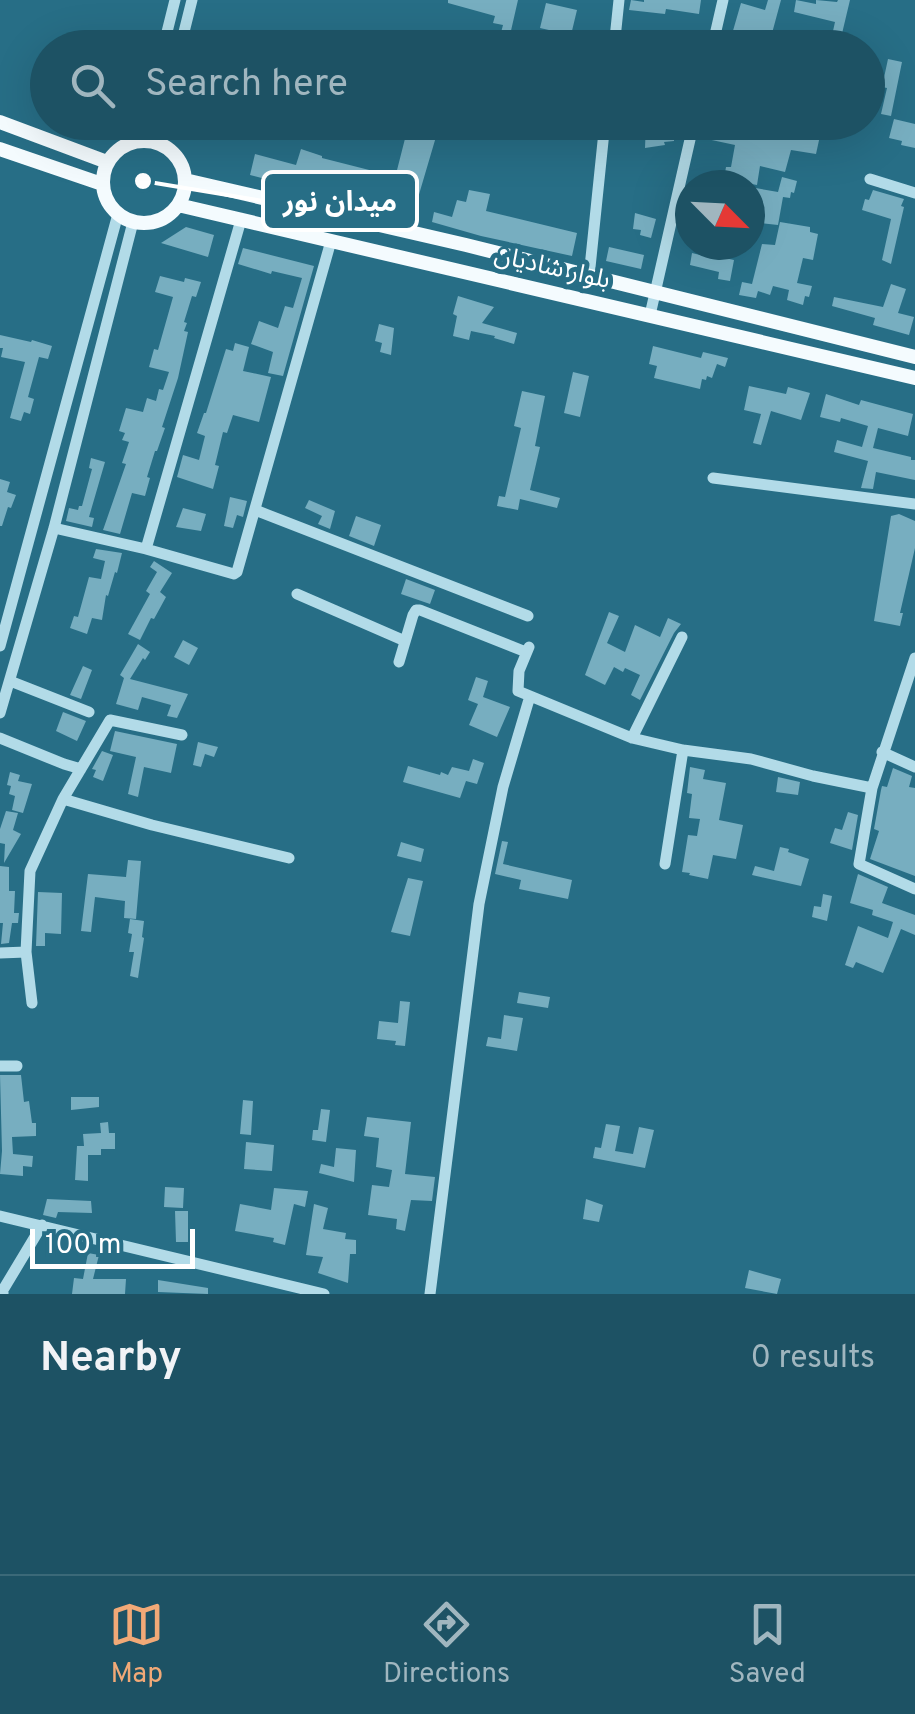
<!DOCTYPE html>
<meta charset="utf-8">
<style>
:root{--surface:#1d5264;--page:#2a5c6d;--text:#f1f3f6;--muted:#a0b6bf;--line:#3b6978;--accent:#f1a977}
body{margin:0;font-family:Overpass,"Noto Sans Arabic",sans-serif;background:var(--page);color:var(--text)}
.compass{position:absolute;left:675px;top:170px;width:90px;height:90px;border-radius:50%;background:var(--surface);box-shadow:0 10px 40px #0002;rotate:114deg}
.scale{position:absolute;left:30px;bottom:25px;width:165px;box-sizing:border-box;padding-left:10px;border:5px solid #fff;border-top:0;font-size:28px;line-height:35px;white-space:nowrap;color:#fff;-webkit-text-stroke:8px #276e86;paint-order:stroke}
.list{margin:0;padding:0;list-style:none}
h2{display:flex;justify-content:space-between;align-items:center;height:130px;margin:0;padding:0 40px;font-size:42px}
h2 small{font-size:32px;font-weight:400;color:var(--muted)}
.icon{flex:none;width:55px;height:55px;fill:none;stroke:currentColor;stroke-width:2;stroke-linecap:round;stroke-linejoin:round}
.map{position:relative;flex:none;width:915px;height:1294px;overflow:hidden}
.search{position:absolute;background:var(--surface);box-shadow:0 10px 40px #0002;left:30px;right:30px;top:30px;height:110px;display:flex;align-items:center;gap:25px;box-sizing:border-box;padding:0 35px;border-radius:55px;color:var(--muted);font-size:38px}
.sheet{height:280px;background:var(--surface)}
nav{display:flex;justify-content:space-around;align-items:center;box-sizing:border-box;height:140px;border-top:2px solid var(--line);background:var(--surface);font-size:28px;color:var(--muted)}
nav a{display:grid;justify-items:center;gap:5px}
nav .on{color:var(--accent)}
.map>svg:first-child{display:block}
.building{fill:#77aec0}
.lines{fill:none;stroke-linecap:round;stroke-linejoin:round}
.minor{stroke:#b2dbe8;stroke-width:11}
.major{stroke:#f4fbfe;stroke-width:14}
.labels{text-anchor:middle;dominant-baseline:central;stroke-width:10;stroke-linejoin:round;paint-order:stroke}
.street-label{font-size:25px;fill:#fff;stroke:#276e86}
.leader{fill:none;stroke:#fff;stroke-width:4}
.callout-dot{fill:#fff;stroke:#276e86;stroke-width:4}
.callout{fill:#276e86;stroke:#fff;stroke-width:4}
.callout-label{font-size:28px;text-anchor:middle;font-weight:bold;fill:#fff}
</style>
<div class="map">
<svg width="915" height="1294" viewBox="0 0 915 1294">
<rect width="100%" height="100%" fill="#276e86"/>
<!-- building -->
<path class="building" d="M448,0h70l-11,48h-10l6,-23 -10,-2 2,-7 -47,-13z
M631,0l13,2v-2h57l-2,14 -33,-5 -1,5 -36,-4z
M768,0h13l-13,48h-40l13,-45 24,7z
M796,0l20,4v-4l21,2 1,-2h12l-10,42 -9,-2 4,-18 -41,-10z
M546,3l31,7 -6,25 -31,-7z
M661,32l27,5 -3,11h-29z
M888,59l14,3 -11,54 -10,-2 6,-26 -5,-1z
M894,119l21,5v24l-14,-3 1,-4 -13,-3z
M646,122h20l-1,6h9v13l-10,1 1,3 -20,3z
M710,122h24l-1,4 71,13 4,-17h15l-7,32 -25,-4 -6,22 -25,-6 -3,19 -33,-6 2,-12h5l4,-22 -28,-6z
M409,123l29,7 -23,78 -100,-28 -1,4 -35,-10 -2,8 -27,-7 5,-21 41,11 5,-16 21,7v2l59,15 1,-3 14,4z
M782,177l15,4 -3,12 -3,-1 -1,6 -7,-1 -5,28 -28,-3v-35l28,5z
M469,190l21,4 -4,17 91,22 -5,23 -91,-20 -49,-14 2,-10 18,5 5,-17 9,2z
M873,190l31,9 -3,7 3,1 -13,57 -9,-4 9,-41 -29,-9 3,-11 4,1z
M635,213l21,6 -5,19 -11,-3 1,-5 -8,-1z
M780,222l30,5v5l8,2 -5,26 -10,-2 -6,25 15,3 -3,11 -4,-1 -2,9 -16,-5 2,-10 -16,-4 -3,9 -12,-4 -2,7 -17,-3 3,-13 10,2 10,-40 13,1z
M186,227l28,8 -6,22 -47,-14z
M609,247l35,8 -3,14 -35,-8z
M243,248l71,18 -31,110 -15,-3 5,-21 -22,-8 8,-23 19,7 7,-22 8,2 9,-30 -30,-7 -1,3 -33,-10z
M692,253l28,7v-3l14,3 -4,21 -12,-2 1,-7 -29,-7z
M160,276l24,6 1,-4 16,4 -5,15 -4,-1 -8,26 3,1 -3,8 4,1 -10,46 -16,49 3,1 -8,23h-2l-8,26 3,1 -5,18 -13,-3 -12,41 -17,-4 23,-66 -4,-1 7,-21 -7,-2 3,-7 -6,-2 7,-23 17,4 4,-14 9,3 3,-12 4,1 6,-18 -20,-5 5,-18 4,1 15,-53 -18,-5z
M891,284l15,5 -8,24 16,4 -5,18 -36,-10 2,-7 -43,-12 2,-9 49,10z
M458,296l36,11 -12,16 35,10 -3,11 -20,-6 1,-2 -24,-5 -2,9 -16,-4 4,-20 -4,-2z
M379,324l15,4 -3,27 -11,-3 2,-9 -7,-2z
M0,335l31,7 1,-2 20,6 -4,13 -9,-2 -11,40 6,2 -4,15 -6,-2 -3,9 -11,-3 15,-56 -24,-5 2,-9h-3z
M235,343l14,4 -6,24 28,6 -12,45 -26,-7 -6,18 -4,-1 -8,33 4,1 -6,23 -36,-12 6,-22 16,5 6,-24 -8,-3 7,-20h2l20,-64 7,2z
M653,346l48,12 2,-6 25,6 -3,9 -8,-3 -5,14 -5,-2 -1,4 -4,-1 -2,10 -46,-11 3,-12 -8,-2z
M573,372l16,4 -9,41 -16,-4z
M749,386l37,8 2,-7 22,6 -9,27 -30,-9 -10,34 -8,-2 8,-29 -17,-4z
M522,391l23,5 -10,50 5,1 -10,43 30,8 -3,10 -37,-9 -2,11 -21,-4 2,-10 6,1 16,-69 -7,-2z
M826,394l33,11 2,-5 52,14 -5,22 -30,-8 -5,20 38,9v3h4v20l-39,-8 -3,17 -12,-1 7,-27 -34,-9 3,-12 25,7 6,-21 -27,-8 -1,4 -20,-5z
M91,458l14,4 -16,55 5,1 -2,9 -26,-6 3,-13 9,2 1,-4h3l10,-37 -3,-1z
M0,479l10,3 -3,10 9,3 -5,13 -3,-1 -6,19h-2z
M230,497l17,4 -4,16 -6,-2 -4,13 -9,-2z
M309,500l26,11 -5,18 -12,-5 4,-8 -17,-8z
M183,508l23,6 -5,17 -25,-4z
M899,514l16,7v27l-15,65h3l-3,13 -26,-5 17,-105z
M356,516l25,9 -7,21 -25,-10z
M96,549l26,4 -5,20 -2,-1 -7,24 -2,-1 -4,25 -10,-2 -5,16 -17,-6 4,-12 4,1 11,-40 12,2 4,-18 -12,-3z
M154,561l18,12 -12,19 6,5 -12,22 -3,-1 -11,22 -12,-6 22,-40 -4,-3 11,-19 -7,-5z
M406,579l29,11 -5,14 -29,-10z
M609,612l10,4 -12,27 18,9 10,-27 25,12 8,-19 13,6 -7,9 -34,67 -9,-5 9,-20 -15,-7 -2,4 -9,-5 -9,18 -20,-10z
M183,640l15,8 -9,17 -15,-8z
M138,644l12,8 -5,8 -2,-2 -13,21 58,15 -11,24 -10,-2 4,-11 -29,-8 -4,13 -22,-6 8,-26 -4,-3z
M83,666l9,4 -11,29 -11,-4z
M476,677l12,4 -5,16 27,10 -13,30 -28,-12 9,-21 -10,-4z
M63,712l23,9 -9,20 -21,-10z
M115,731l62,13 -6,29 -27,-6 -6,30 -10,-3 8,-37 -26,-6z
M198,742l20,5 -4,10 -9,-3 -4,13 -8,-2z
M102,751l11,4 -10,26 -10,-4 3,-7 -4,-1z
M473,759l11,4 -7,21 -11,-3 -6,17 -57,-16 5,-16 32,9 1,-3 7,3 4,-8 17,4z
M690,767l15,3 -2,9 23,4 -7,37 24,5 -7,34 -23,-4 -5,24 -19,-4 1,-2 -8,-1 6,-37 9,1 3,-17 -11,-1 3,-24 -5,-1z
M893,768l19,8 -3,11 6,1v88l-45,-17 9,-28 -5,-2 7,-39 1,-4 5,1z
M10,772l10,3 -2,6 14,3 -9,29 -11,-3 3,-14 -6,-2 2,-8 -4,-1z
M778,777l22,5 -2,13 -22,-3z
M6,811l12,2 -5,17 8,4 -17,29 1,-19 -5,-1v-14z
M848,812l10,3 -6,35 -22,-7 5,-15 7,2z
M502,841l6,1 -5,22 69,16 -4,19 -49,-10 2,-9 -26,-6z
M401,842l23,7 -3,13 -24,-6z
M780,847l9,2 -1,3 21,7 -8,27 -49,-11 3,-9 19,5z
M128,860l13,1 -5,58 -12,-1 1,-17 -30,-4 -4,35 -10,-1 7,-57 38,3z
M0,866l9,1v24h6l-1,22h5l-1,10h-6l-3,20 -8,1 2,-21h-3z
M858,874l30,13 -6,16 33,12v20l-14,-6 -18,44 -27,-11 -3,6 -8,-3 13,-39 30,12 5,-16 -21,-7 1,-5 -23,-7z
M408,878l15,3 -13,55 -19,-4z
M38,892l24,1 -1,41 -16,-1v13h-9z
M823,894l9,2 -5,25 -15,-4 2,-11 7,1z
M130,919l14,2 -2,16 2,1 -6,40 -8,-2 4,-24h-5l3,-18 -4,-1z
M519,992l31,5 -2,11 -31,-5z
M400,1001l10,1 -5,44 -10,-1 1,-4 -19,-2 2,-18 19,2z
M504,1015l19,3 -6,33 -31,-5 2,-9 13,2z
M0,1075h21l3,27 5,-1 3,22h4v13l-24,1 1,17 20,2 -1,11 -9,-1v10l-23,-2 2,-23z
M71,1097h28v10l-28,3z
M243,1100l10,1 -2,34 -11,-1z
M321,1109l9,1 -4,32 -14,-2 1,-10h5z
M367,1117l44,5 -6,52 30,3 -3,24 -21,-1 -6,31 -9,-2 1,-10 -29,-4 4,-30 17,2 3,-17 -16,-3 3,-29 -15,-2z
M108,1122l1,11h6v16h-14v6h-13v26l-13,-1 2,-34h7l-1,-12 18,-1 -1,-10z
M606,1124l14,2 -5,25 18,3 6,-27 15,3 -9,38 -52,-10 2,-11 6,1z
M246,1142l28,3 -2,26 -28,-2z
M336,1148l20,2 -2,32 -35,-9 2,-9 13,3z
M165,1187l19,1 -1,20 -19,-1z
M274,1188l34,3 -3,16 -11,-3 -9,41 -12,-3 1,-4 -39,-7 5,-27 31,6z
M47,1199l44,2 1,12 -34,-1 -2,6 -13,-3z
M586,1199l17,6 -4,17 -16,-3z
M314,1204l14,4 -5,21 23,4 -1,6 11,1v14h-6l-2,29 -30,-10 5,-16 -17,-2z
M175,1211h13v31h-12z
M88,1253l11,2 -6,24h33l-1,15h-53l2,-16 9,1z
M749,1270l32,9 -4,15 -32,-6z
M158,1280l50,8v6l-50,-2z"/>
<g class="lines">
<!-- minor -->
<path class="minor" d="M163,48l12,-48
M180,48l12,-48
M614,48l5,-48
M712,48l11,-48
M139,141l5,-19
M156,143l5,-21
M870,179l45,14
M589,277l16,-155
M650,315l44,-193
M713,478l202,26
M255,510l273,106
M54,528l92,21 88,25 3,-2 94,-331
M146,549l95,-329
M297,594l108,47
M0,646l118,-432
M529,647l-10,24 -1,20 114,47 51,12 68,9 62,17 59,12
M915,658l-43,130 -13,76 56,25
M399,662l14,-47 3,-5h4l106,42
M10,681l79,31
M0,713l54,-185 79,-306
M0,738l64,26 17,5
M632,738l50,-101
M882,752l33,15
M63,799l89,26 137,33
M665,864l18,-114
M0,953l26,-1
M32,1003l-6,-51 4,-81 33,-72 47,-79 72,15
M0,1066h17
M0,1216l324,78
M3,1294v-4l39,-65
M430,1294l49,-390 24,-117 27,-91"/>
<!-- major -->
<path class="major" d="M0,122l107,40
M103 182a41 41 0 1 1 82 0a41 41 0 1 1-82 0Z
M0,149l102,35
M185,180l281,65 449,112
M178,205l737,173"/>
</g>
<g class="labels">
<!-- street labels -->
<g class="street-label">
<text transform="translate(552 269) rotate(13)">بلوار شادیان</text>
</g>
</g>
<!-- callouts -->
<path class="leader" d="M143 181L263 201"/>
<circle class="callout-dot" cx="143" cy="181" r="10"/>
<rect class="callout" x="263" y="172" width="154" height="58" rx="10"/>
<g class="callout-label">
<text x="340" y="211">میدان نور</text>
</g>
</svg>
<svg class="compass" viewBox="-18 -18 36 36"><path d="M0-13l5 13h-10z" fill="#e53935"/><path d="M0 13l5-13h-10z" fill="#a0b6bf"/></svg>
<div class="scale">100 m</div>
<div class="search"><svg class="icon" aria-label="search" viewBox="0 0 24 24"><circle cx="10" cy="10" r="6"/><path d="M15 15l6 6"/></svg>Search here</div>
</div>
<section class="sheet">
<h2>Nearby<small>0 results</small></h2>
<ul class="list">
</ul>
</section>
<nav>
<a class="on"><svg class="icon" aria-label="map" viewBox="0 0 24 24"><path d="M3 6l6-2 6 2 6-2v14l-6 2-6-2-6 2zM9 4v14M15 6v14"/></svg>Map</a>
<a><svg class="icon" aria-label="directions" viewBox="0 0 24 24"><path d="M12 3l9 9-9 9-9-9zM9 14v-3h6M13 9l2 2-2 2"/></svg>Directions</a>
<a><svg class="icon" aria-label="saved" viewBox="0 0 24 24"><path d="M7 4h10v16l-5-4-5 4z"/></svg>Saved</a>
</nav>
